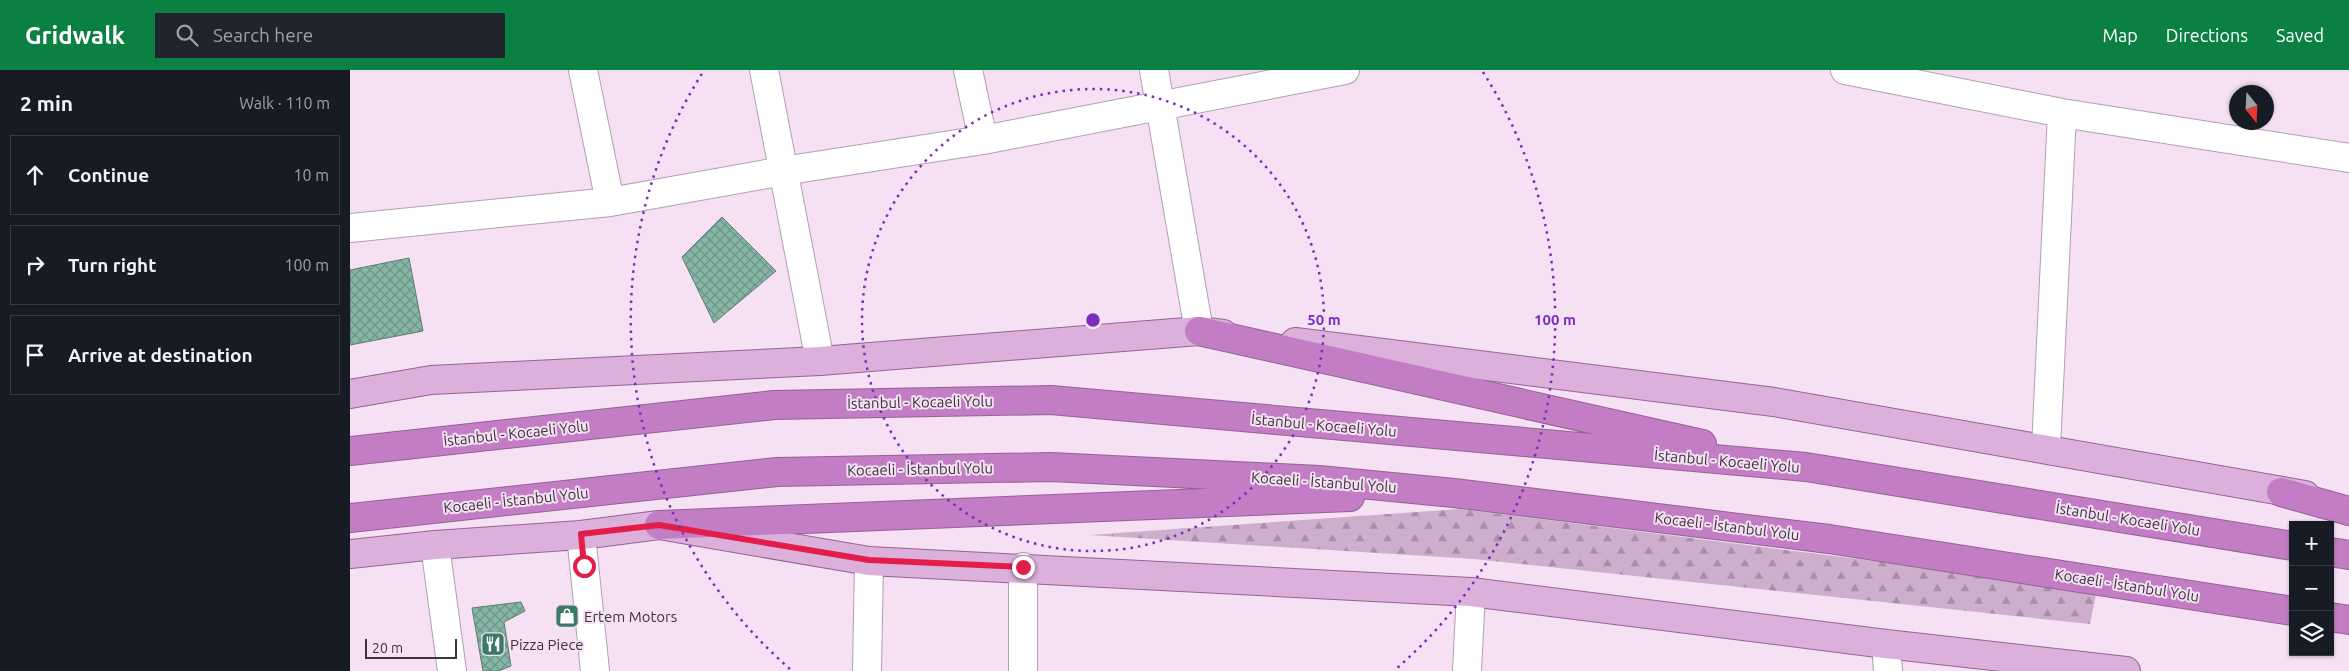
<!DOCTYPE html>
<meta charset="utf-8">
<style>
:root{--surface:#171b24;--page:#20242c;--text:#f1f3f6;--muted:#9ea1a6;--line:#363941;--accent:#0b8043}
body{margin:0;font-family:Ubuntu,sans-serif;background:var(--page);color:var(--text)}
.controls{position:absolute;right:15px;bottom:15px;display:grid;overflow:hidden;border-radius:0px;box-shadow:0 1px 4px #0004}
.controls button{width:45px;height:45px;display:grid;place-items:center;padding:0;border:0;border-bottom:1px solid var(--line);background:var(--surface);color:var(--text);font:25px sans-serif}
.compass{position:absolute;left:1879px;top:15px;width:45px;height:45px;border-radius:50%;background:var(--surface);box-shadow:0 1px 4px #0004;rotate:162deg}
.scale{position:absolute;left:15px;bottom:12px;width:92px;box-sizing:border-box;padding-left:5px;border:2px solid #3c333b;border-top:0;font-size:14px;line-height:18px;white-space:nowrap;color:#3c333b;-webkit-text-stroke:4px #f5e0f4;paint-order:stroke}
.stop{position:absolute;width:15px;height:15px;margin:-11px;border:4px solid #e11d48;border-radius:50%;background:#fff}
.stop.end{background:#e11d48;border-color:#fff;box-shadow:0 1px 5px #0008}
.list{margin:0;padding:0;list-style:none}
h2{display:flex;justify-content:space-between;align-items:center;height:65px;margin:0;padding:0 20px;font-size:21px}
h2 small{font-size:16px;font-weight:400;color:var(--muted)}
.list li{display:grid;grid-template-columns:32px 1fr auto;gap:15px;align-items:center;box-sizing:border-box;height:80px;margin:0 10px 10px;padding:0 10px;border:1px solid var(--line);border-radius:0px}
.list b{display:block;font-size:19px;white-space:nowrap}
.list em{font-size:16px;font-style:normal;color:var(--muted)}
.icon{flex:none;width:28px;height:28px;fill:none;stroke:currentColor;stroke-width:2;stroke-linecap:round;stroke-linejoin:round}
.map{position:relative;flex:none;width:1999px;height:601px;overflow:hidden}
header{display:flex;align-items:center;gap:30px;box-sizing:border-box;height:70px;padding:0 25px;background:var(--accent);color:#fff}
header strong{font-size:24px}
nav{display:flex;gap:28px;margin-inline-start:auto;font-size:18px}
.search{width:350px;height:45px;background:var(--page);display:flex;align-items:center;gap:12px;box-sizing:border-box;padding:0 18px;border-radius:0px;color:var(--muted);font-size:19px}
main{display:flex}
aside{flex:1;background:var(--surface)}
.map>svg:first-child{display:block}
.forest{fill:url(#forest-firs)}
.building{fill:url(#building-cross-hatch);stroke:#5f7b71}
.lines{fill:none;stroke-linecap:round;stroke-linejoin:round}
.minor-casing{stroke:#b39fb3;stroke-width:30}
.major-casing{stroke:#946394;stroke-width:30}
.highway-casing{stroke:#946394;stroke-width:30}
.minor{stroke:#fff;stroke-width:28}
.major{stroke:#dbb1dc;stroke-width:28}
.highway{stroke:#c37dc4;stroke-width:28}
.route{stroke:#e11d48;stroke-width:6}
.ring{fill:none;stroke:#7b2cbf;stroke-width:2.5;stroke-dasharray:2.5 5}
.labels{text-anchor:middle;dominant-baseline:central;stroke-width:4;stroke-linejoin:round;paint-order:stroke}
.street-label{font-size:15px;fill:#3c333b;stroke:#f5e0f4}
.poi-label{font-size:15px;fill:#3c333b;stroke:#f5e0f4;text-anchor:start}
.centre{fill:#7b2cbf;stroke:#f5e0f4;stroke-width:2.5}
.ring-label{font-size:15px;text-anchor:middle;font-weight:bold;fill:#7b2cbf;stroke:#f5e0f4;stroke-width:4;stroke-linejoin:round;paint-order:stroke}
</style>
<header>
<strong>Gridwalk</strong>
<div class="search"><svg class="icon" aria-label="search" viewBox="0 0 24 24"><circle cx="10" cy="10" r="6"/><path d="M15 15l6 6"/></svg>Search here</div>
<nav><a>Map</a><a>Directions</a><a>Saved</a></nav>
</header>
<main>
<aside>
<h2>2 min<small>Walk · 110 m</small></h2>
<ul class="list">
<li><svg class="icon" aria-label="ahead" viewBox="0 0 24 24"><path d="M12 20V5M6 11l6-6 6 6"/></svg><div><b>Continue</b></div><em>10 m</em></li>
<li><svg class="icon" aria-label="right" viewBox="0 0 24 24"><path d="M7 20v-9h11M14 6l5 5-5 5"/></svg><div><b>Turn right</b></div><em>100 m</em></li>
<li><svg class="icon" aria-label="arrive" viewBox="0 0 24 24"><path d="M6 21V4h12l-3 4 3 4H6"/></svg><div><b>Arrive at destination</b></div></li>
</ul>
</aside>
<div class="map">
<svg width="1999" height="601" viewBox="0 0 1999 601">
<defs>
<pattern id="forest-firs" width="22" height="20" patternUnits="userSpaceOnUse" patternTransform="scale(1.25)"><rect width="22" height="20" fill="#ceaecd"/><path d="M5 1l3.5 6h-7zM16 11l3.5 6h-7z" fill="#a88ea8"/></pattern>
<pattern id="building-cross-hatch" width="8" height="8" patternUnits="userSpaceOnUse" patternTransform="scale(1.25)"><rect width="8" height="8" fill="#85b6a6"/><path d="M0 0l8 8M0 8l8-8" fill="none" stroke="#6e9588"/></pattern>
</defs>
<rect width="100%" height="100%" fill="#f5e0f4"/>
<!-- forest -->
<path class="forest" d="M1110,439l637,80 -7,35 -616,-65 -385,-24z"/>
<!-- building -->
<path class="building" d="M372,147l54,54 -62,52 -32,-66z
M59,188l14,73 -73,14v-75z
M171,532l4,9 -21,11 7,44 -13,5h-15l-11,-63z"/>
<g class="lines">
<!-- minor casing -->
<g class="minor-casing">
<path id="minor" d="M233,0l27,132
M414,0l56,291
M618,0l15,70
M804,0l45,261
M1495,0l217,43 287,45
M0,158l260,-26 173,-31 200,-31 362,-70
M1696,378l16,-335
M231,465l14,136
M85,475l17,126
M673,497v104
M1536,574l2,27
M517,601l2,-110
M1117,601l4,-79"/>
</g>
<!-- major casing -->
<g class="major-casing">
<path id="major" d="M945,272l479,60 531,93
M0,324l81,-14 389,-19 379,-30 24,3
M0,484l85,-9 146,-10 78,-10 210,36 602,31 415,52 240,27"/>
</g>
<!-- highway casing -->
<g class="highway-casing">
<path id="highway" d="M849,261l503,113
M0,381l424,-46 277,-5 755,67 487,79
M1931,422l68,19
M0,448l427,-46 274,-5 268,13 135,13 375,46 464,72
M309,455l691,-28
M1980,482l19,3
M1980,547l19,3"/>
</g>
<!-- minor -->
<use href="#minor" class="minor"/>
<!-- major -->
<use href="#major" class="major"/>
<!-- highway -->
<use href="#highway" class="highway"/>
</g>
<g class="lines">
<!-- route -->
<path class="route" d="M234,496l-3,-32 78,-9 210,35 154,7"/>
</g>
<!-- distance rings -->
<g class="ring">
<circle cx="743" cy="250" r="231"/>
<path d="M440 599A462 462 0 0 1 353 2M1133 2A462 462 0 0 1 1046 599"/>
</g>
<!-- icons -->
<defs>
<g id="shop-square" transform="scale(1.25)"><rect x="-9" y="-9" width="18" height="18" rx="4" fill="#3b7a68" stroke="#f5e0f4"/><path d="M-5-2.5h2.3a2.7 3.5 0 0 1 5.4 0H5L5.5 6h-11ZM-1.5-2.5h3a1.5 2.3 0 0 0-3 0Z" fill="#fff"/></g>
<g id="restaurant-square" transform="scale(1.25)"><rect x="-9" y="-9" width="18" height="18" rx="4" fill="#3b7a68" stroke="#f5e0f4"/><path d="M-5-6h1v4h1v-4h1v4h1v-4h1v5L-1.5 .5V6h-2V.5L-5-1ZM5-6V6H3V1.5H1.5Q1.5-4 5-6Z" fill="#fff"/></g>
</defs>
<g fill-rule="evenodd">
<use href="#shop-square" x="217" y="546"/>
<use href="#restaurant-square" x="143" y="574"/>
</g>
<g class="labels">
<!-- street labels -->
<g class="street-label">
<text transform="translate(570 332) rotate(-1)">İstanbul - Kocaeli Yolu</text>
<text transform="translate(974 355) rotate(5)">İstanbul - Kocaeli Yolu</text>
<text transform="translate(166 363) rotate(-6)">İstanbul - Kocaeli Yolu</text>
<text transform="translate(1377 391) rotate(5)">İstanbul - Kocaeli Yolu</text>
<text transform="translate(570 399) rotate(-1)">Kocaeli - İstanbul Yolu</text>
<text transform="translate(974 412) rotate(4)">Kocaeli - İstanbul Yolu</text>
<text transform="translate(166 430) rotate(-6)">Kocaeli - İstanbul Yolu</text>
<text transform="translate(1778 449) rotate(9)">İstanbul - Kocaeli Yolu</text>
<text transform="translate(1377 456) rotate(7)">Kocaeli - İstanbul Yolu</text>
<text transform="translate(1777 515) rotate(9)">Kocaeli - İstanbul Yolu</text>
</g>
<!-- poi labels -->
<g class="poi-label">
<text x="234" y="546">Ertem Motors</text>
<text x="160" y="574">Pizza Piece</text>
</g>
</g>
<circle cx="743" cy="250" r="8" class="centre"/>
<g class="ring-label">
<text x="974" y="255">50 m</text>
<text x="1205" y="255">100 m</text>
</g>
</svg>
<div class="controls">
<button>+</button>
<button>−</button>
<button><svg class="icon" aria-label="layers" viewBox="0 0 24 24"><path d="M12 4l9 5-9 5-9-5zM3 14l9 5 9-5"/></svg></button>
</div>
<svg class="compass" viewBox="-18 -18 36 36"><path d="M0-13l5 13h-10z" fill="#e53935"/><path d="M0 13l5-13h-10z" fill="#9ea1a6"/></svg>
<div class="scale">20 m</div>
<div class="stop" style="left:234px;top:496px"></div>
<div class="stop end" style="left:673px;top:497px"></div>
</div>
</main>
